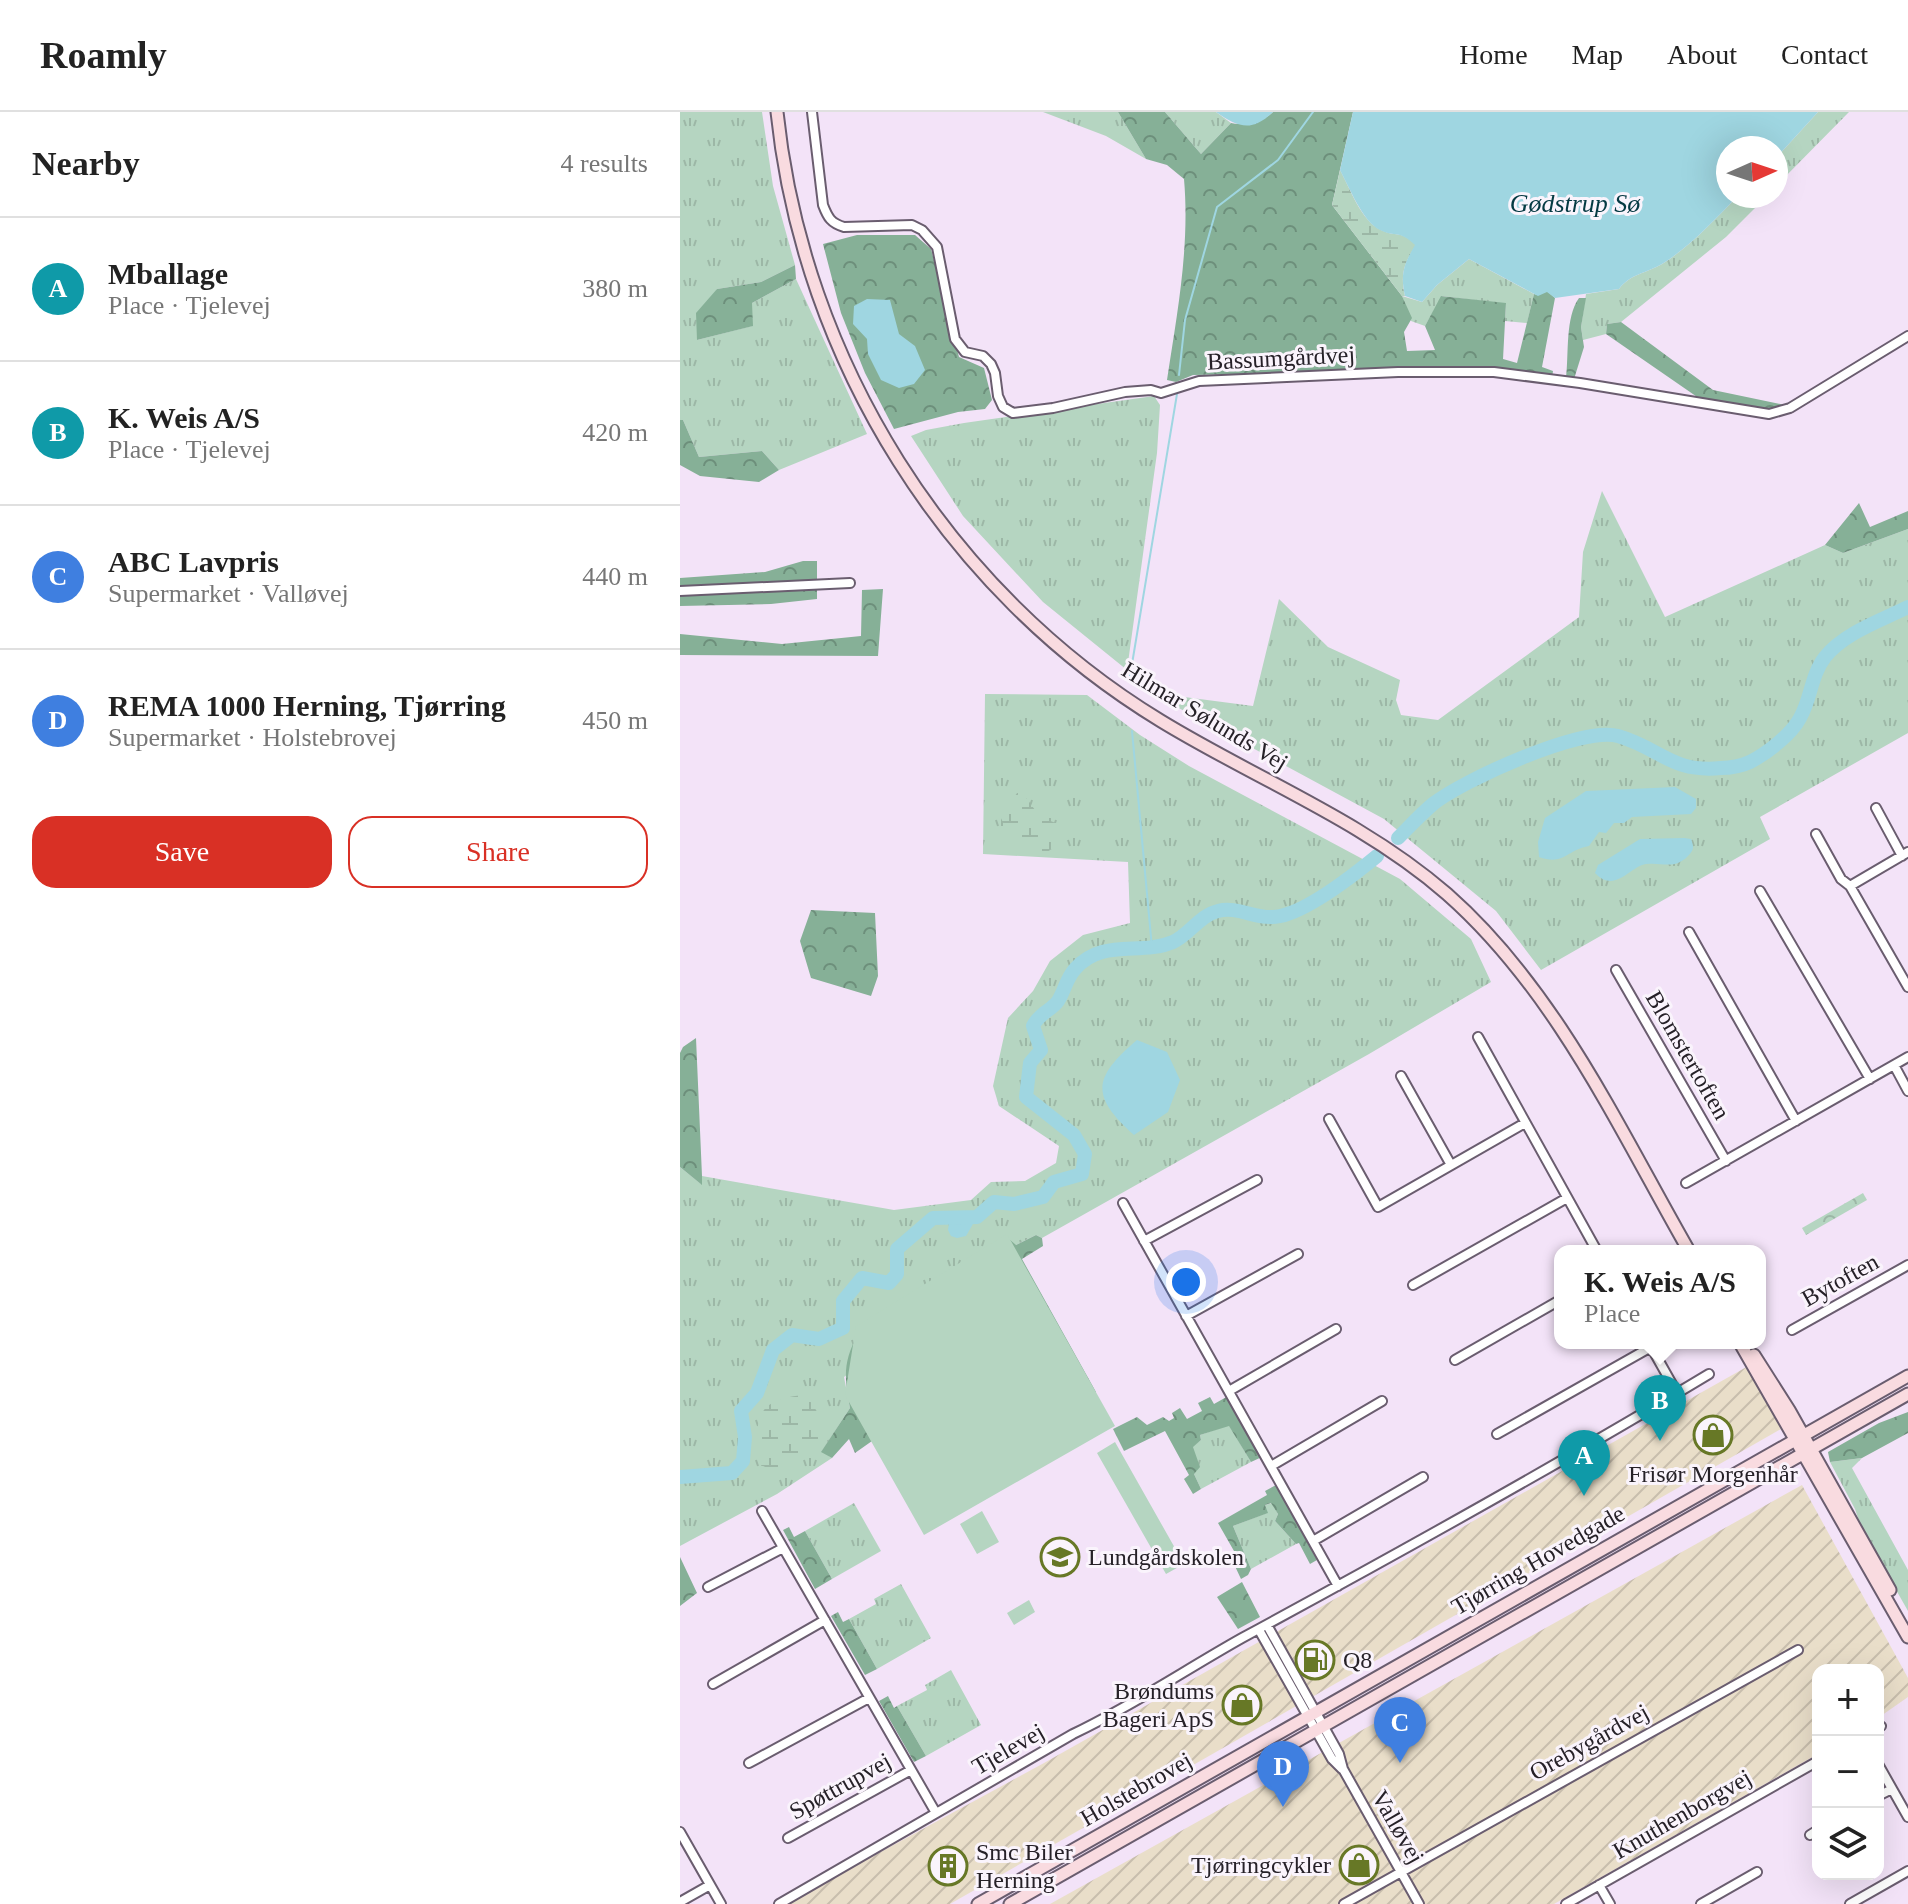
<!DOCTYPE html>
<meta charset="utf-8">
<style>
:root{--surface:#fff;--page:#f2f2f2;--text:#222;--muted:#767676;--line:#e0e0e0;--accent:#d93025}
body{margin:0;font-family:Georgia,serif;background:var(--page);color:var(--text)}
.controls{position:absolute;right:24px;bottom:24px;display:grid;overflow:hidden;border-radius:16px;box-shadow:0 8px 32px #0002}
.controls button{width:72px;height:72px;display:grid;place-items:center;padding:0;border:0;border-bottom:2px solid var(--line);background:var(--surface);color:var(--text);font:40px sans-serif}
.compass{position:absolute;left:1036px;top:24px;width:72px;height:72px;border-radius:50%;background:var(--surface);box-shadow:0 8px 32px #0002;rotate:87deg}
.you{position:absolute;left:506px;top:1170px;width:28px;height:28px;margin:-20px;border:6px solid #fff;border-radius:50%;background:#1a73e8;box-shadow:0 0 0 12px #1a73e833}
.badge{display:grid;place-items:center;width:52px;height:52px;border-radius:50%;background:var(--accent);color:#fff;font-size:26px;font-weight:700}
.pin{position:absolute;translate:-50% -66px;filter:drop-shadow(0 2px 4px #0008)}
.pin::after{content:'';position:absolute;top:42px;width:28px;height:24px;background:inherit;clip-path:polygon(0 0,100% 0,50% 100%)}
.popup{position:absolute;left:874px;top:1133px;width:212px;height:104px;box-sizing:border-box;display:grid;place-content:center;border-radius:16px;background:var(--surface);filter:drop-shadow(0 2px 6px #0005);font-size:26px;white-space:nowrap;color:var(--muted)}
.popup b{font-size:30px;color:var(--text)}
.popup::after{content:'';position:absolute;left:50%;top:100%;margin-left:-16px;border:16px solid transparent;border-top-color:var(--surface)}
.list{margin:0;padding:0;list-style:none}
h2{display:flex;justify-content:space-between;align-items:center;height:104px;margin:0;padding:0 32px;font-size:34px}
h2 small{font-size:26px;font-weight:400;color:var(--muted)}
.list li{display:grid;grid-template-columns:52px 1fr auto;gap:24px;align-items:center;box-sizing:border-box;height:144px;padding:0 32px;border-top:2px solid var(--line)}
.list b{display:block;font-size:30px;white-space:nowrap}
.list p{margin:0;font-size:26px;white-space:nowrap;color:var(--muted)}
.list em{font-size:26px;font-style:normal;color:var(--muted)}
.actions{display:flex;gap:16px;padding:24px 32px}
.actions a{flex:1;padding:18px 0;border:2px solid var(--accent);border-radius:24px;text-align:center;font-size:28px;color:var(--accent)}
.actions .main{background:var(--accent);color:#fff}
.icon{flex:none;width:44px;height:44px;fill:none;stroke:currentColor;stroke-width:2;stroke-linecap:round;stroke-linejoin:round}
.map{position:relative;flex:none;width:1228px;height:1792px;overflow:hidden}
header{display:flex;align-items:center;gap:48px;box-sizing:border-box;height:112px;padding:0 40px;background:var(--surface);border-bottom:2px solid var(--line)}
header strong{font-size:38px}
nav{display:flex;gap:44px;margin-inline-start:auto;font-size:28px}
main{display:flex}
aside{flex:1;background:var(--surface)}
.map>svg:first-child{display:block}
.industrial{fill:url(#industrial-furrows)}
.grass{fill:url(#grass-tufts)}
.forest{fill:url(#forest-crowns)}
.wetland{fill:url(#wetland-marsh)}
.park{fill:url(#park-crowns)}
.pitch{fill:#b5d5c1}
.water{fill:#9fd6e1}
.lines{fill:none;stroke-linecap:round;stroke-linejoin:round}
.stream{stroke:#9fd6e1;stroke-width:2}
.river{stroke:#9fd6e1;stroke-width:14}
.street-casing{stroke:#6a5d6f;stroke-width:12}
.secondary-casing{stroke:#6a5d6f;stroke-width:15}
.street{stroke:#fff;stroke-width:8}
.secondary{stroke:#f9dbe0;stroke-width:11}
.labels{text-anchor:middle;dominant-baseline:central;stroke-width:6;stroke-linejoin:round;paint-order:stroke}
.street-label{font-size:24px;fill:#262128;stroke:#faf4fc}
.poi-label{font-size:24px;fill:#262128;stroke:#faf4fc;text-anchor:start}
.water-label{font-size:26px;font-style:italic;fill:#053a43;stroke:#faf4fc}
</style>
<header>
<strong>Roamly</strong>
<nav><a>Home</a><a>Map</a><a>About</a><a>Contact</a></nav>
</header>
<main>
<aside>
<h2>Nearby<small>4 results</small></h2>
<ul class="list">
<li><span class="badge" style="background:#0f9aa8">A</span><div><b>Mballage</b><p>Place · Tjelevej</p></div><em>380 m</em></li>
<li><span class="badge" style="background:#0f9aa8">B</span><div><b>K. Weis A/S</b><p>Place · Tjelevej</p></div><em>420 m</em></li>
<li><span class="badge" style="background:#3f7fe0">C</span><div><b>ABC Lavpris</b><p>Supermarket · Valløvej</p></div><em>440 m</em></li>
<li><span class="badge" style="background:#3f7fe0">D</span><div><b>REMA 1000 Herning, Tjørring</b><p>Supermarket · Holstebrovej</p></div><em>450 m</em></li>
</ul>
<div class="actions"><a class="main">Save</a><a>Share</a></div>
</aside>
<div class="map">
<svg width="1228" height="1792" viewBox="0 0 1228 1792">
<defs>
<pattern id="industrial-furrows" width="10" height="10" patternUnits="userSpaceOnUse" patternTransform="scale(2)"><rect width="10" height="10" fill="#e9dec9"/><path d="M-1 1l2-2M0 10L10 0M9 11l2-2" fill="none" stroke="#c8bead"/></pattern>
<pattern id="grass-tufts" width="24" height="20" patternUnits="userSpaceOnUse" patternTransform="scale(2)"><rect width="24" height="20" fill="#b5d5c1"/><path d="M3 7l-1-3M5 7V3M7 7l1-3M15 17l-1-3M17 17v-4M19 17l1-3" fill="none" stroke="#9cb7a6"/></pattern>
<pattern id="forest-crowns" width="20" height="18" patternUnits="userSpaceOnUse" patternTransform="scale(2)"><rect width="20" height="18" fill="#86b097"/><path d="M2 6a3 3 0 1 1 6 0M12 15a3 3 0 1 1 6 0" fill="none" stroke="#6d8f7b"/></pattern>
<pattern id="wetland-marsh" width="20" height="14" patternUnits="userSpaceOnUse" patternTransform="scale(2)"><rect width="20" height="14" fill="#b5d5c1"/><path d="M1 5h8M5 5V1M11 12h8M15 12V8" fill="none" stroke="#9cb7a6"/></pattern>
<pattern id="park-crowns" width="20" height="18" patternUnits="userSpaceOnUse" patternTransform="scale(2)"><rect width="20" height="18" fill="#b5d5c1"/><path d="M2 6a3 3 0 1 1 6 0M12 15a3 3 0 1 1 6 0" fill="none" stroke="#9cb7a6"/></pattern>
</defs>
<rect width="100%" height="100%" fill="#f3e3f8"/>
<!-- industrial -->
<path class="industrial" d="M1070,1253l31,64 -831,475h-165l259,-141z
M1122,1373l106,193v19l-30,21v-48h-60v84l-264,150h-504z"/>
<!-- grass -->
<path class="grass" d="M0,0h82l11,74 22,79 -34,17 -44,7 -20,51 55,-14v-23l44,-24 71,155 -88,36 -17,-19 -63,6 -16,-37h-3z
M363,0h75l28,47 -40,-23z
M485,0h51l15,11 -30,31z
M1138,0h31l-73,74v-28z
M1058,84h29l-41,41 -105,85 -14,2 -1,10 -23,6 -2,-13 5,-33 33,-5c11,-15 28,-16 43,-25 29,-18 52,-44 76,-68z
M789,147l65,35 -7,29 -22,-2 1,-17 -64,-8 -17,30 -14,-5 -9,-25 20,6 15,-17z
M474,284l6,9 -3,48 -30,217 -84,-68 -80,-86 -52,-80 15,-6 38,-7z
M922,379l63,126 160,-72 18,8 65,-24v204l-148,84 10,22 -229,131 -45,-59 -112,-92 -244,-132 29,8 84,11 26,-107 49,48 72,33 -4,20 5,15 37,5 141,-103 4,-65z
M305,582l102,1 53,40 49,31 211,113 71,60 20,43 -122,72 -327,184 -6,-3 -20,10 -172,132 6,31 -28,43 10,7 -55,36 -97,52v-379l21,17 1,-8 192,34 77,-10 20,-18 34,-1 31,-18 3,-17 -60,-40 -6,-20 15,-68 25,-27 17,-30 33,-26 47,-12 -2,-61 -145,-8z
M549,1313l22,37 -50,27 -7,-15 -1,-28 8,-6 -1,-5z
M1182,1346l-10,10 56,102v41l-46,-81 -7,-21 -25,-47z
M174,1391l27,48 -49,28 -27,-48z
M592,1391l6,11 -3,7 21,23 -45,25 -18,-43 34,-13 -2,-8z
M221,1472l30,54 -54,31 -28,-50 27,-15 -2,-5z
M271,1558l30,55 -55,31 -29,-50 30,-16 -2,-5z"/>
<!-- forest -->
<path class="forest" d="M438,0h47l36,42 30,-31c13,3 33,-2 42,-11h80l-21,93 70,91 10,22 -8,14 3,19 28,-1 -10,-24 16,-30 65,7 -3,56 14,4 17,-69 4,1 9,-4 8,7 -13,69 11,4 -1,7 -50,-9 -309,6 -17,7 -9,-2c10,-66 23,-133 17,-201l-17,-14 -21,-6z
M177,123h58l16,14 28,108 25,11 8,32 -7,9 -27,3 -64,17 -29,-56 -24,-60 -18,-69z
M115,153l1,14 -44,24 1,23 -56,14 -1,-27 21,-24 44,-7z
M899,186h7l-5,29 3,20 -10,32 -8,-1c3,-24 -1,-61 13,-80z
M941,210l92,68 72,15 -20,7 -62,-11 -97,-67 1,-10z
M0,308h3l16,37 63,-6 17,19 -20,12 -59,-6 -20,-11z
M1179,391l11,24 38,-16v18l-65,24 -18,-8z
M123,449h14v38l-46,5 -91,2v-28l85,-6z
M203,477l-5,67 -198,-1v-21l102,10 79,-8 1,-46z
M131,798l64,3 3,63 -7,20 -60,-18 -11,-37z
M16,926l6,138v9l-22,-18v-114l3,-6z
M356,1123l6,3 1,8 -21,13 74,133 -9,5 -78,-158 7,6z
M178,1222l14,107 -17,12 -6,-14 -17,19 -11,-6 29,-44c-6,-32 -7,-46 8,-74z
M550,1283l34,61 -13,6 -22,-36 -29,9 1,5 -8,7 7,20 -6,7 7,15 -8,5 -9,-15 5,-4 -24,-44 -41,20 -11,-22 24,-12 10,8 16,-8 6,4 5,-3 -2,-5 8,-5 7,11 15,-8 -4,-8 12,-6 4,7z
M1228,1300v21l-46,25 -32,4 -2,-10 51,-29z
M596,1373l41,75 -7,4 -11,-21 -3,1 -21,-23 3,-7 -7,-11 -6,2 3,8 -35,13 18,43 -3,6 -7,4 -8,-17 5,-4 -20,-35 49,-28 -2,-4z
M109,1415l5,10 11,-6 27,48 -17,10 -32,-59z
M0,1445l17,36 -17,13z
M562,1470l18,35 -22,12 -21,-32z
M158,1500l5,10 6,-3 28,50 -12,6 -34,-59z
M208,1584l6,12 3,-2 29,50 -12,6 -35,-61z"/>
<!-- wetland -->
<path class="wetland" d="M660,58c10,18 21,51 41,60 16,8 18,-1 35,15 -12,18 -16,30 -11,51h-3l-70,-91z
M340,677l20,28 21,8v18l-17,11 -30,-8 -14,-30z
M126,1283l14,21 2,18c-13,19 -25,30 -46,38l-15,-7c-8,-45 -6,-67 45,-70z"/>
<!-- park -->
<path class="park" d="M1183,1081l4,7 -61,35 -4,-7z"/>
<!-- pitch -->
<path class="pitch" d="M327,1122l108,192 -191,109 -79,-140 11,-69z
M435,1330l69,122 -18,10 -69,-121z
M302,1399l17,31 -22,12 -17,-30z
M349,1488l6,12 -21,13 -7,-12z"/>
<!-- water -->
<path class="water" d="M536,0h57c-21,20 -34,16 -57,0z
M673,0h465l-42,46v-10h-48v48h10c-24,24 -47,50 -76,68 -15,9 -32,10 -43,25l-64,9 -8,-6 -9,4 -69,-37 -32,26 -15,17 -17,-6c-5,-22 -1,-32 10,-51 -17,-16 -19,-7 -35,-15 -17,-8 -31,-43 -40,-60z
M187,187l23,1 9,34 16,12 10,24 -11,14 -15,4 -18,-8 -13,-26 -1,-15 -14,-15 1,-18z
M995,675l21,12v9l-5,6 -59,3 -8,6h-10l-8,10 -7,-1 -10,14c-23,4 -25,20 -50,11l-1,-15 7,-24 41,-27z
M1004,726l7,1c3,8 3,11 -3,17 -14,14 -25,6 -42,8 -17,3 -31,30 -51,9l3,-8 42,-26z
M457,928l30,12 13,28 -12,32 -34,23c-45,-40 -40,-58 3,-95z
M270,1105h27l-11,19 -9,2 -6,-2 -3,-6z"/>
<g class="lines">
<!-- stream -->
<path class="stream" d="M499,263l6,-55 32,-113 61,-47 35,-48
M450,564l47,-282
M452,619l20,217"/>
<!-- river -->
<path class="river" d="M718,726c11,-11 23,-24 35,-34 30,-24 149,-78 185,-68 42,12 53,37 103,32 9,0 20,-2 29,-6 17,-9 41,-27 50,-44 11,-19 11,-43 25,-61 19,-24 57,-37 83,-50
M0,1365l52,-4 11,-12 2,-24 -4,-26 16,-18 16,-43 19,-15 27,4 24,-11v-27l19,-23 27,5 8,-9v-25l36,-31 44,-1 17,-15 20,2 29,-7 11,-15 28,-8 3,-20 -11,-19 -48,-38 4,-34 11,-13 -8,-24c7,-14 18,-15 25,-25 7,-11 8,-22 17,-32 27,-31 65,-13 98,-27 16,-7 27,-27 45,-31 18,-5 36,7 54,6 29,0 83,-43 105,-61"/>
<!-- street casing -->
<g class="street-casing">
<path id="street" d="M132,0l11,93c5,13 8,18 21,22l68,-2 10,5 15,17 18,92 10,13 18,4 8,8 4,9 3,23 5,11 10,6 40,-5 72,-16 26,-2 10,3 38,-12 199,-9h96l86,11 189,31 21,-6 118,-72
M0,479l170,-8
M1196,696l26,48
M1136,722l25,45 9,7
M1228,740l-58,34 58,101
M1080,779l110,188
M1009,820l107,189
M936,858l110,191
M798,925l119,214
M1214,953l14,26
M721,964l50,89
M649,1007l49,88 147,-84
M1006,1071l222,-126
M443,1091l215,383
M464,1129l113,-61
M733,1173l154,-87
M506,1204l112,-62
M1112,1218l116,-65
M970,1233l27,48
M775,1248l105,-60
M549,1279l107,-62
M817,1322l154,-87
M591,1354l111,-65
M82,1399l174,302
M633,1429l110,-64
M28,1475l75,-39
M587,1513l72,129 4,15 76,135
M579,1518l73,129 10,10
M33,1572l112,-64
M1198,1615l3,-1
M69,1651l120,-65
M1198,1652l30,53
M1198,1684l14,-7
M0,1720l41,72
M1130,1723l8,-5
M108,1726l123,-68
M919,1773l11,19
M0,1790l30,-17
M99,1792l294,-170c59,-28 112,-64 169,-96 157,-85 314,-172 467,-264
M664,1792l454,-254
M886,1792l252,-143
M1021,1792l56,-32
M1170,1792l58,-33"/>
</g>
<!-- secondary casing -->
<g class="secondary-casing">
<path id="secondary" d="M97,0c26,249 170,479 384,609 95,58 201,99 286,173 109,96 171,233 242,357
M1060,1231l168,294
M1074,1243l35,55 101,180
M298,1792l930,-528
M330,1792l898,-510"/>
</g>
<!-- street -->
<use href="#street" class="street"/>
<!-- secondary -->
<use href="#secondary" class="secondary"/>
</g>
<!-- icons -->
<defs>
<g id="shop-ring" transform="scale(2)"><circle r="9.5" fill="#faf4fc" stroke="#677826" stroke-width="1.5"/><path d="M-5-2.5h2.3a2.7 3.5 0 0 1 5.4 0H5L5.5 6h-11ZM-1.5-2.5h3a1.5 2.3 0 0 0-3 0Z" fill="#677826"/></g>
<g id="school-ring" transform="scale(2)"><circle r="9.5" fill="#faf4fc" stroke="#677826" stroke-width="1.5"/><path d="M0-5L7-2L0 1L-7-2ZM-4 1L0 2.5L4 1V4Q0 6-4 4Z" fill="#677826"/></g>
<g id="fuel-ring" transform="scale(2)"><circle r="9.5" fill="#faf4fc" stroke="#677826" stroke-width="1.5"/><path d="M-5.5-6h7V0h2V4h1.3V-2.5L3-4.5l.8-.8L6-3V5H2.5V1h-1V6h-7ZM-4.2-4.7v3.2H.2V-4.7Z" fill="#677826"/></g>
<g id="building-ring" transform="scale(2)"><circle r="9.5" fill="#faf4fc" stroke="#677826" stroke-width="1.5"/><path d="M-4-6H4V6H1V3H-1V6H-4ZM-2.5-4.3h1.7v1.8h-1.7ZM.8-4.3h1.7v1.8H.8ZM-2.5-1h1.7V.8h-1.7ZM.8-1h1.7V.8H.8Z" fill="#677826"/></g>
</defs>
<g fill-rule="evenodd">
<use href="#shop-ring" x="1033" y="1323"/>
<use href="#school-ring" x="380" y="1445"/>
<use href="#fuel-ring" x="635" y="1548"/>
<use href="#shop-ring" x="562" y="1593"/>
<use href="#shop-ring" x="679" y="1753"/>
<use href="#building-ring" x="268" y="1754"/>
</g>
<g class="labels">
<!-- street labels -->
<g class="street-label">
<text transform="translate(601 246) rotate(-3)">Bassumgårdvej</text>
<text transform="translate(525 604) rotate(31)">Hilmar Sølunds Vej</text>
<text transform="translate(1008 943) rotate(60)">Blomstertoften</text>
<text transform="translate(1160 1168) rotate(-29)">Bytoften</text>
<text transform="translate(858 1448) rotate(-30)">Tjørring Hovedgade</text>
<text transform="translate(909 1630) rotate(-29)">Orebygårdvej</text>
<text transform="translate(328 1637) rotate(-30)">Tjelevej</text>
<text transform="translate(160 1674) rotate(-29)">Spøttrupvej</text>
<text transform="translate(456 1677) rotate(-30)">Holstebrovej</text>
<text transform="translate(1002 1702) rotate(-30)">Knuthenborgvej</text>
<text transform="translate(718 1715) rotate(60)">Valløvej</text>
</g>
<!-- poi labels -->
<g class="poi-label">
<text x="1033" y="1362" text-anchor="middle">Frisør Morgenhår</text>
<text x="408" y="1445">Lundgårdskolen</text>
<text x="663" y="1548">Q8</text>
<text x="534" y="1579" text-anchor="end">Brøndums<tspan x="534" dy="28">Bageri ApS</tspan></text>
<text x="296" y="1740">Smc Biler<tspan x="296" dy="28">Herning</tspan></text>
<text x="651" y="1753" text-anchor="end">Tjørringcykler</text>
</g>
<!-- water labels -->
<g class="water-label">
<text x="895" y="91">Gødstrup Sø</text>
</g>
</g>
</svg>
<div class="controls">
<button>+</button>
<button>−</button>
<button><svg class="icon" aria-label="layers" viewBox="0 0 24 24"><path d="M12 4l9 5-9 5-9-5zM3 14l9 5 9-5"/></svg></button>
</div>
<svg class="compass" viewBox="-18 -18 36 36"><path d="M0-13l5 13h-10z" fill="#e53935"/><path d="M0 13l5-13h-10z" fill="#767676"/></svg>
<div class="you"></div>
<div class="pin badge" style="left:904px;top:1384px;background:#0f9aa8">A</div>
<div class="pin badge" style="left:980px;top:1329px;background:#0f9aa8">B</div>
<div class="popup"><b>K. Weis A/S</b>Place</div>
<div class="pin badge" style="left:720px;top:1651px;background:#3f7fe0">C</div>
<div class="pin badge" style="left:603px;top:1695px;background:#3f7fe0">D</div>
</div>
</main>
